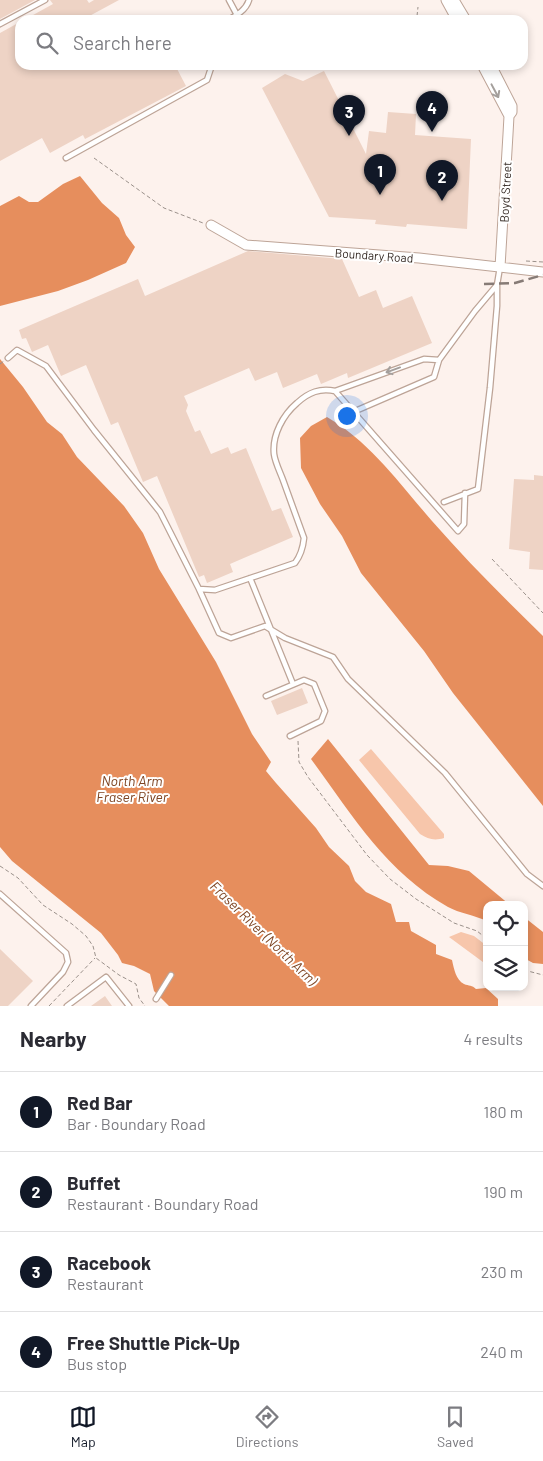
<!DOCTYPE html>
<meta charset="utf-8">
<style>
:root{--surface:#fff;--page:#f7f7f7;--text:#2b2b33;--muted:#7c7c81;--line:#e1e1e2;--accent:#111827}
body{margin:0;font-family:Barlow,sans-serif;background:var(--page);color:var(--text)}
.controls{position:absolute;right:15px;bottom:15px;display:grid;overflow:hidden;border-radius:10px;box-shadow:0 2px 8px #0003}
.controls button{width:45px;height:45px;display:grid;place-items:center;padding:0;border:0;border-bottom:1px solid var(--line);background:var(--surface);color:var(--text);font:25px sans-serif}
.you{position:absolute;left:346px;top:415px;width:18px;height:18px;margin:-12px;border:4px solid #fff;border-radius:50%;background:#1a73e8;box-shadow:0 0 0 8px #1a73e833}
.badge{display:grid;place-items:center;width:32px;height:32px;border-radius:50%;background:var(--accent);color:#fff;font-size:16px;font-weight:700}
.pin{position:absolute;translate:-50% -41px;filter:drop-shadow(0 1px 2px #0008)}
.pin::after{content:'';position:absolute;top:26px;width:18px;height:15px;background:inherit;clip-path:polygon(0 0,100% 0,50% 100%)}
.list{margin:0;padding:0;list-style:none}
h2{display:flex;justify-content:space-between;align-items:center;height:65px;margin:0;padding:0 20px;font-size:21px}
h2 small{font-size:16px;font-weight:400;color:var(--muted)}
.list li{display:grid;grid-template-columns:32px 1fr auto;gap:15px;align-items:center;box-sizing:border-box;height:80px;padding:0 20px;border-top:1px solid var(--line)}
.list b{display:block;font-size:19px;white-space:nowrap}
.list p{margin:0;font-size:16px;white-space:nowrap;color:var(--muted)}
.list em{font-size:16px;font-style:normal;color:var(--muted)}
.icon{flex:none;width:28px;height:28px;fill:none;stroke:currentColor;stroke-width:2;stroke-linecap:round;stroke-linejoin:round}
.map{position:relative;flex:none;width:543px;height:1006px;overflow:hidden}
.search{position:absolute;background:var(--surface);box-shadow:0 2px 8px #0003;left:15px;right:15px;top:15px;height:55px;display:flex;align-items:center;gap:12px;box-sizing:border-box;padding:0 18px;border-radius:15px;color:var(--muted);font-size:19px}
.sheet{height:385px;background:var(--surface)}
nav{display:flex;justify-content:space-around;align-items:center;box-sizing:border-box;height:70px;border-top:1px solid var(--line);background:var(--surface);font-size:14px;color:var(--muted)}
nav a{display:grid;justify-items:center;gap:2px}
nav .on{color:var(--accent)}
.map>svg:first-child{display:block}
.green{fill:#f7c6ab}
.water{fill:#e68e5d}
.building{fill:#eed3c5}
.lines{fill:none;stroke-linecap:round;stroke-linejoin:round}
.lane-casing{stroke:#bda497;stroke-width:7}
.street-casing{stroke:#bda497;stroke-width:11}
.path{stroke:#9b918b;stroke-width:1;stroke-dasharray:4 2.5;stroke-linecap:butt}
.lane{stroke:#fff;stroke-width:4.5}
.street{stroke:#fff;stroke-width:9}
.rail{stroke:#867b76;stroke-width:2.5;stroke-dasharray:10 5;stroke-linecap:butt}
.oneway{stroke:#a49f9c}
.labels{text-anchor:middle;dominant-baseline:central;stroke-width:4;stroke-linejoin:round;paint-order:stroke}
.street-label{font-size:12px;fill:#342a24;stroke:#fff}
.water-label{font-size:14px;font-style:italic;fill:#7e4422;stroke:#fff}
</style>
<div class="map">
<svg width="543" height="1006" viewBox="0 0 543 1006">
<rect width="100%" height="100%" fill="#fdf2ed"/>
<!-- green -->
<path class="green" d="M371,749l73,85v4c-10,3 -16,1 -24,-4l-61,-74z
M461,932l13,4 13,10v19l-38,-28z"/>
<!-- water -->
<path class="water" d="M80,176l22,27 17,15 7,17 9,12 -9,16 -38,17 -30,11 -58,15v-100l19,-10 10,6h9l25,-18z
M0,359l23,28 24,35 15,12 15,23 47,49 19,27 16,36 57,93 36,72 19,28 -5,9 10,12 40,45 13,19 20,19 6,15 11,11 25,12 5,18h13l2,9 25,14v9l16,6c2,9 4,20 12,24 5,2 8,1 12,5l10,-1 12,11v7h-329l-15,-15 -4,-17 -16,-8 -12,-3 -4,-8 -17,-22 -89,-72 -12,-14z
M327,417c43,25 72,66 105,104 35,40 73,78 111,115v170l-90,-113 -29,-42 -63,-78 -19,-37 -22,-32 -19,-36 -1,-30 11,-12z
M328,739l101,126 19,1 21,5 41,34h-23v16c-13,-6 -28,-8 -39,-14 -62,-35 -96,-92 -137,-148z
M524,917l19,15v32l-10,-1 -9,-5z"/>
<!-- building -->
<path class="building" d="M0,0h35l-35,19z
M50,0h37l2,3 5,-3h25l-37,20h-58l29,-16z
M20,22v43h155l11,21 -101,53 -2,-4 -33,18 -8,-15 -42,23v-128z
M324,71l42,83 3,-23 17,2 2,-21 28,2 -1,21 56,4 -4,90 -60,-5 -1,3 -31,-3 1,-4 -47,-3 -67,-129 23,-14 18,7z
M248,251l94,8 17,38 17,-7 7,18 29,-12 20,47 -84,35 -1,-5 -26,11 -4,-10 -34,14 -6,-16 -22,9 -6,-13 -65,28 4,9 -2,6 9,21 5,-2 11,24 17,-7 3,7 15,-6 26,63 9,-3 12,29 -63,27 3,8 -26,11 -3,-8 -5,2 -42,-101 -14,6 -25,-60 -7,3 -25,-60 -25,11 -13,-31 -16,7 -6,-14 -4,1 -3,-9 119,-51 7,17z
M534,475l9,1v94l-14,-1 1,-17 -21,-3 5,-70 20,1z
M302,688l6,15 -31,12 -6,-14z
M0,949l33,32 -25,25h-8z
M105,996l7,10h-21z"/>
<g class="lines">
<!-- lane casing -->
<g class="lane-casing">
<path id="lane" d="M229,0l8,15
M228,20c9,-5 18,-10 21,-20
M0,24l45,-24
M66,158l141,-78 5,-15
M8,358l9,-8 29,16 48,64 66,82 39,77 16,1 80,-27c6,-8 8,-15 9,-25 -7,-19 -14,-39 -21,-58 -3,-8 -8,-18 -9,-26 -2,-19 9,-39 23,-51 12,-11 23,-15 38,-12l123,140 6,-7 1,-31
M335,391l89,-32 15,1
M353,412l81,-35 5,-17 36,-49 22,-26 3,-18
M444,502l34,-13 12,-101 7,-82v-21
M250,578l43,106
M199,589l20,44 12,5 34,-12 20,12 48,19 15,22 97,94 82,101 16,12
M266,696l38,-16 10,4 11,27 -4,10 -31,15
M0,894l66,59 2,9 -5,10 -32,34
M156,999l15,-24
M67,1006l39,-29 23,29"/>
</g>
<!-- street casing -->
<g class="street-casing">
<path id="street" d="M446,0l11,20
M454,0l12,20
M482,65l27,51
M491,65l21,41v6l-3,4 -1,18 -8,133
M211,225l35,20 173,13 124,14"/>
</g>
<!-- path -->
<path class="path" d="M417,16l1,-9
M94,158l70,50 39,15
M526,261l17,1
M0,364l4,-3
M492,559l51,54
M298,741l1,21 9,15 59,78 23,24 26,20 38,24 23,8 10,8
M0,866l18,12 25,27 29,19 14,12 7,10 3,12 23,17 17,9 3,14 6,8
M524,970l19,5
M49,1006l46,-48"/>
<!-- lane -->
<use href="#lane" class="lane"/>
<!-- street -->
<use href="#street" class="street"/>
<!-- rail -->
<path class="rail" d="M484,284l31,-1 28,-8"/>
</g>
<!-- one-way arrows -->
<defs><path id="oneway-shaft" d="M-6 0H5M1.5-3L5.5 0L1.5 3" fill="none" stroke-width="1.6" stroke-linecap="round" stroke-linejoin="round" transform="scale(1.25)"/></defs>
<g class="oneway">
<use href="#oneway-shaft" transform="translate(495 91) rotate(62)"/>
<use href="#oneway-shaft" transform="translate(393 370) rotate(160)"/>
</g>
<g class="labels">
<!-- street labels -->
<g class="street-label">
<text transform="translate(505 192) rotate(-87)">Boyd Street</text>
<text transform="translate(374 255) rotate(4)">Boundary Road</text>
</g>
<!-- water labels -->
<g class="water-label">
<text x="132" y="780">North Arm<tspan x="132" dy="16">Fraser River</tspan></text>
<text transform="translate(264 933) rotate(44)">Fraser River (North Arm)</text>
</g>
</g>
</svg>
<div class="controls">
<button><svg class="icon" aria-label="locate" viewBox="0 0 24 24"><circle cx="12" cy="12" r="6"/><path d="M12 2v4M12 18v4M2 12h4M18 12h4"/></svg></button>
<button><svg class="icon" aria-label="layers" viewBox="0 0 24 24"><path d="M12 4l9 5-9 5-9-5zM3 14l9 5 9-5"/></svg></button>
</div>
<div class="you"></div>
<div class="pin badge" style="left:380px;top:195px">1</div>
<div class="pin badge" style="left:442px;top:201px">2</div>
<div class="pin badge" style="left:349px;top:136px">3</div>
<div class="pin badge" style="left:432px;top:132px">4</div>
<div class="search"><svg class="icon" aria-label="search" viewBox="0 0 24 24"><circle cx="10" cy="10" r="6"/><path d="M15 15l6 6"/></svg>Search here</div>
</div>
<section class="sheet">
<h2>Nearby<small>4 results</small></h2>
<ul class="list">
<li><span class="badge">1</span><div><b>Red Bar</b><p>Bar · Boundary Road</p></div><em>180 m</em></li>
<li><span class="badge">2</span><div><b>Buffet</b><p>Restaurant · Boundary Road</p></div><em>190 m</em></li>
<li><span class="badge">3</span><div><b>Racebook</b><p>Restaurant</p></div><em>230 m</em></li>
<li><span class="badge">4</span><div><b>Free Shuttle Pick-Up</b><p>Bus stop</p></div><em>240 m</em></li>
</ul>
</section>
<nav>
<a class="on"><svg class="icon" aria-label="map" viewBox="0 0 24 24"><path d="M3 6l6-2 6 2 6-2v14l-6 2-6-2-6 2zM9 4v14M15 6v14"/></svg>Map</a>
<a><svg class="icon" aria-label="directions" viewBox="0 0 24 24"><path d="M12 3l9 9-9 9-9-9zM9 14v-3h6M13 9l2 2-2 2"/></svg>Directions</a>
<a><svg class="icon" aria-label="saved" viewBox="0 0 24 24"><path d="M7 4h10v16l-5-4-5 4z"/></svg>Saved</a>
</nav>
